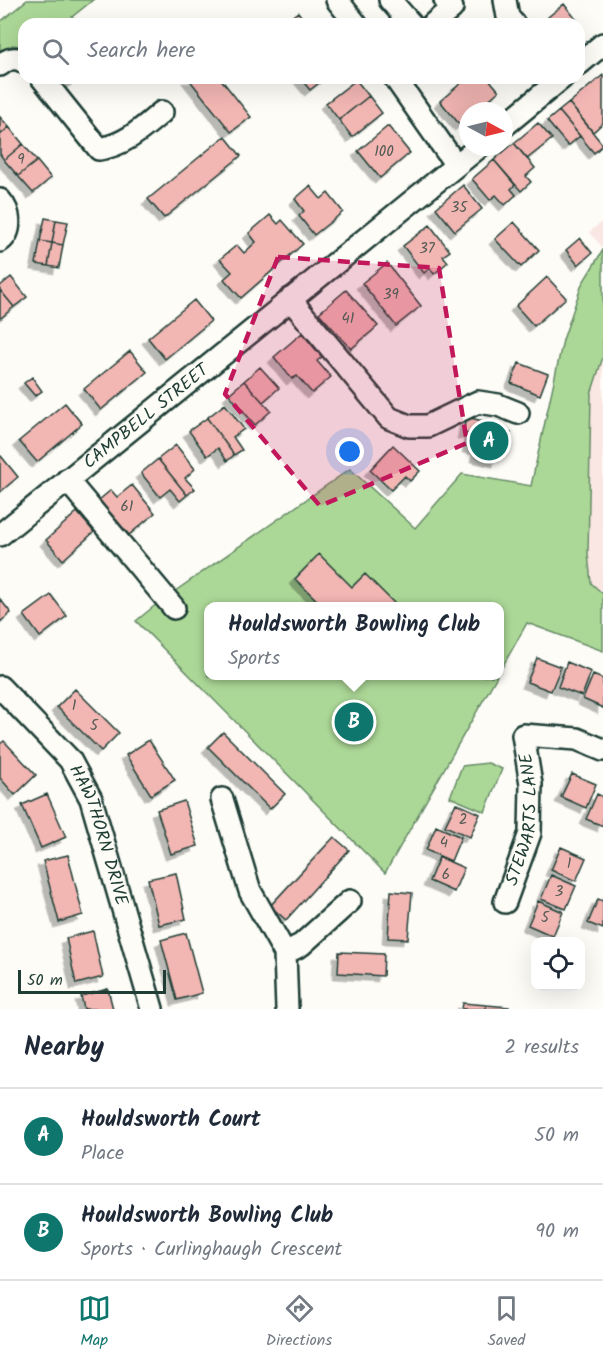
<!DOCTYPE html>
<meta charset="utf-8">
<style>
:root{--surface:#fff;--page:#f6f6f7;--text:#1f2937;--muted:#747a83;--line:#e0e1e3;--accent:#0f766e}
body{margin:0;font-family:Kalam,sans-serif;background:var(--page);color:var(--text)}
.controls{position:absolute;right:18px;bottom:18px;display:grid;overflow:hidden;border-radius:12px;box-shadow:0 6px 24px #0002}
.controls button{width:54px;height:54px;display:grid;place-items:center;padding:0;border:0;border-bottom:2px solid var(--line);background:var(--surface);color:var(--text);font:30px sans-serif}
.compass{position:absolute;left:459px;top:102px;width:54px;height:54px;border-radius:50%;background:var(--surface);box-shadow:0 6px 24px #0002;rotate:97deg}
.scale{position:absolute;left:18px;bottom:15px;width:148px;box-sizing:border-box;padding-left:6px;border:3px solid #1f3d34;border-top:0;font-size:16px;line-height:21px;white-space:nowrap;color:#1f3d34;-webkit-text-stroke:4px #fdfcf7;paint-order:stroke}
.you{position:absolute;left:350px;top:452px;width:21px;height:21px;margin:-15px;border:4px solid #fff;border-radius:50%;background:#1a73e8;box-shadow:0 0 0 9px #1a73e833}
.badge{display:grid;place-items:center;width:39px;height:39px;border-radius:50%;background:var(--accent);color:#fff;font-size:20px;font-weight:700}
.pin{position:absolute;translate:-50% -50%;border:3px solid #fff;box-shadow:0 2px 6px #0006}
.popup{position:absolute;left:204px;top:602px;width:300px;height:78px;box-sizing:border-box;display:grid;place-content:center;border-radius:12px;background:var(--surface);filter:drop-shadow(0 2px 4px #0005);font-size:20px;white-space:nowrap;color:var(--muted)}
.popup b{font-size:22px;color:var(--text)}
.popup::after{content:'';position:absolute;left:50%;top:100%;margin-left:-12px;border:12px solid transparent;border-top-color:var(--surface)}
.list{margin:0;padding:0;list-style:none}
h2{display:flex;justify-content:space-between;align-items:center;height:78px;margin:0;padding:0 24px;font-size:26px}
h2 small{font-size:20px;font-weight:400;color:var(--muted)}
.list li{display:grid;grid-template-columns:39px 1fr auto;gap:18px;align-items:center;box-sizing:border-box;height:96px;padding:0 24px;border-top:2px solid var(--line)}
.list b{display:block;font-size:22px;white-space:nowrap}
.list p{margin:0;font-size:20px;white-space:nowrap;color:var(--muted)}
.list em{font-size:20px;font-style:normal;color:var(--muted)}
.icon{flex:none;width:33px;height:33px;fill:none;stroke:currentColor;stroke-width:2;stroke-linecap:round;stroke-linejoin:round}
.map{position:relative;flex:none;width:603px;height:1009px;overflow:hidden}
.search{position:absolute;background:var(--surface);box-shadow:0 6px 24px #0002;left:18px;right:18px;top:18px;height:66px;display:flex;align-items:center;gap:15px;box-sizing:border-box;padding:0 21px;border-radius:18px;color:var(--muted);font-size:22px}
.sheet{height:270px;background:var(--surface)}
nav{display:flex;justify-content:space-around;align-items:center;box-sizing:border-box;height:84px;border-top:2px solid var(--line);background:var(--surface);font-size:16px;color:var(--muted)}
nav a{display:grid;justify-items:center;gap:3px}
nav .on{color:var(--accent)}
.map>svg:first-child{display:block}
.built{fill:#fae7e3}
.green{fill:#acd897;stroke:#668a66;stroke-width:1.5}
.building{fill:#f2b6b3;stroke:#1f3d34;stroke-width:1.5;filter:url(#shadow)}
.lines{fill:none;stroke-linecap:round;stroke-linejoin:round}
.minor-casing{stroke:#1f3d34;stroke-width:26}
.minor{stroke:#fdfcf7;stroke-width:21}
.marked{fill:#c2185b;fill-opacity:0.2;stroke:#c2185b;stroke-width:4.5;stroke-dasharray:12 8;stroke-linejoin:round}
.labels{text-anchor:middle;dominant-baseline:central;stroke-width:4.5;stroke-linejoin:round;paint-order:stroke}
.number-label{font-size:15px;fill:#545b54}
.street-label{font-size:18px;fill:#1f3d34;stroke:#fdfcf7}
</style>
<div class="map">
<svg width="603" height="1009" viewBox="0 0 603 1009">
<defs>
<filter id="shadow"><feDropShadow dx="-5.5" dy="5.5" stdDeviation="0" flood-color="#0004"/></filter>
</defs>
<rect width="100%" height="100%" fill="#fdfcf7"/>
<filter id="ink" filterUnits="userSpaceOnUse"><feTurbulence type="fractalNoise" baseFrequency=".0167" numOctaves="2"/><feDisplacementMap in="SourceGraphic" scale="12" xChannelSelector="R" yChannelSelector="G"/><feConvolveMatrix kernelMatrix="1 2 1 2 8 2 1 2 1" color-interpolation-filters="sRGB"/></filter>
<g filter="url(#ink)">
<!-- built -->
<path class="built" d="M603,221v27l-14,-16z
M603,357v237l-12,-11 -3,-29 3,-160z"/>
<!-- green -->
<path class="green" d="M27,0h66l-30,24h-39v22l-12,-1 -12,9v-32z
M603,250v107l-12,37 -3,160 3,29 12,11v57l-76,-28 -27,48v-65h-292v70h289l-112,197 -249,-252 22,-18 192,-134 65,59 47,-54 69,12 32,-146 19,-56z
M488,763l14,6 -17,43 -35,-15 12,-31z"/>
<!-- building -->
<path class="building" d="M564,4l15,19 -2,1h-23l-6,-7z
M298,12l9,12h-25z
M603,75v48l-10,9 -24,-29z
M64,78h14l-8,6z
M188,78h32l31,39 -20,15z
M300,78h25l-15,12z
M467,78h21l11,13 -23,20h-8v7l-8,7 -20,-24z
M356,80l13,16 -30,24 -13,-17z
M369,96l13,17 -30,24 -13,-17z
M569,103l34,42 -9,8 -35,-42z
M559,111l21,25 -12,10 -21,-25z
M0,117l9,10 -9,8z
M538,123l14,16 -25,20 -13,-16z
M388,126l22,27 -30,25 -22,-27z
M9,127l14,17 -19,16 -4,-6v-19z
M225,136l16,20 -77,62 -16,-19z
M514,143l21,25 -9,8 5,6 -10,9 -27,-31z
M23,144l14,17 -19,15 -14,-16z
M494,160l21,25 -4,4 5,6 -11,10 -9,-10 -6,5 -18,-21z
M37,161l14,17 -18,15 -15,-17z
M463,185l19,24 -27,22 -19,-23z
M310,186l11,13 7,-6 15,19 -29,23 -15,-19 5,-5 -9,-12z
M270,215l8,9 4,-4 21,24 -62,54 -17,-19 8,-7 -12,-13 17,-14 7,8 12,-11 -7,-9z
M45,218l11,2 -4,23 -12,-2z
M56,220l12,2 -5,23 -11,-2z
M514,222l25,28 -18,17 -26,-28z
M430,225l20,26 -7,5 5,6 -14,12 -4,-6 -6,5 -21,-27z
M580,238l12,15 -14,12 -12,-15z
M40,241l12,2 -4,23 -12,-2z
M52,243l11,2 -4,23 -11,-2z
M387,263l34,43 -25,20 -34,-43z
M11,277l16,20 -13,10 -14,-17v-4z
M547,277l19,21 -32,28 -18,-20z
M0,290l14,17 -13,11 -1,-1z
M346,290l32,36 -27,23 -32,-36z
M194,300l17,21 -46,38 -17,-21z
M302,333l20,24 -5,4 14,16 -19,16 -15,-17 -5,3 -18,-22z
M130,351l17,21 -46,38 -17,-21z
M519,363l29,11 -8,21 -29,-12z
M260,367l19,21 -16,14 -19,-21z
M32,377l10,14 -7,5 -11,-13z
M244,381l27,30 -16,14 -26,-31z
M65,403l17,21 -45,38 -18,-21z
M225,404l19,25 -11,8 9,13 -8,5 -27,-37z
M466,417l34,8 -1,4 12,3 -4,17 -6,-1 -3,13 -22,-5 2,-7 -10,-2 2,-13 -7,-1z
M207,418l27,37 -7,6 -9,-13 -11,8 -18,-25z
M176,445l19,24 -10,9 10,11 -8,6 -29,-36z
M393,445l27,26 -10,10 -5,-5 -14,14 -21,-20z
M1,456l17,21 -18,15v-35z
M158,459l29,36 -7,6 -10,-12 -10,8 -19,-24z
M132,485l23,28 -26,22 -30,-35 12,-10 6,7z
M77,512l17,20 -31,28 -17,-20z
M319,554l33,33 13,-13 32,32h-74l-28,-27z
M51,595l16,21 -27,21 -16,-22z
M0,599l11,14 -11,9z
M537,658l24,9 -10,24 -24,-9z
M567,662l24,10 -9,24 -24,-9z
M593,675l10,4v29l-20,-9z
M75,689l44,44 -18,18 -44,-44z
M223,732l62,62 -15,15 -62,-62z
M149,740l26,40 -24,15 -25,-40z
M4,741l32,34 -21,20 -15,-17v-34z
M572,774l24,10 -10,24 -25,-11z
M47,794l19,43 -25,11 -19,-43z
M597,794l6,3v29l-17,-7z
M184,801l14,45 -27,8 -14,-44z
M456,803l24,11 -10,23 -25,-11z
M436,826l25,11 -10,24 -25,-11z
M334,837l15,13 -63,70 -16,-14z
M561,847l25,11 -10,23 -25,-11z
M68,855l15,60 -24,7 -16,-61z
M439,857l25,11 -10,24 -25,-11z
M176,873l10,46 -27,6 -11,-46z
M551,875l25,11 -10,23 -25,-10z
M391,891l21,2 -4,46 -20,-1z
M598,899l5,2v28l-15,-6z
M538,901l25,11 -10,24 -25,-11z
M93,931l10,46 -27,7 -10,-46z
M186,933l16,60 -25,7 -16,-60z
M339,952l45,2 -1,22 -45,-3z
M108,989l5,20h-29l-3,-13z
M463,1003l23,2v4h-24z
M486,1005l23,2v2h-23z"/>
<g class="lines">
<!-- minor casing -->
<g class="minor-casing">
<g id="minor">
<path d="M337,0l19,24"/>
<path d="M390,0l21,24"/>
<path d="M505,0l3,17 6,7"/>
<path d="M433,24l19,-16 -7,-8"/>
<path d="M579,64l24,-20"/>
<path d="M0,65c8,-6 15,-9 24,-3"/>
<path d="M42,78l57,71c26,-4 43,-20 63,-37"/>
<path d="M395,78l61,87"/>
<path d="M504,126l58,-48"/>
<path d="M0,200c10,11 13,31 0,41"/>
<path d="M290,299l99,119 20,8h19l50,-24 20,3 20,8"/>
<path d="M67,480l107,128"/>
<path id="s1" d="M0,535l479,-388"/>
<path id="s2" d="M0,687l70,73 21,39 61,210"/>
<path d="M222,799l28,92 35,62 2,56"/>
<path id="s3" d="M505,902l25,-69 1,-49 -8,-49 54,4 26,11"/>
<path d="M285,953l16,-8 49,-44"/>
</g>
</g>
<!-- minor -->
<use href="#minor" class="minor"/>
</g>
</g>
<!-- marked area -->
<path class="marked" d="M278,257l161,11 28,175 -147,63 -95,-112z"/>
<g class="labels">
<!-- number labels -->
<g class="number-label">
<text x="384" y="152">100</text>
<text x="21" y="160">9</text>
<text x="459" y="208">35</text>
<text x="427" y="249">37</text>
<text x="391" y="295">39</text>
<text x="348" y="319">41</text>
<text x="127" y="507">61</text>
<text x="74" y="706">1</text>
<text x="94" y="726">5</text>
<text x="463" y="820">2</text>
<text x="444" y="843">4</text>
<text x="569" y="864">1</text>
<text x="446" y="875">6</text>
<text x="559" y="892">3</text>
<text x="545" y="918">5</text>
</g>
<!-- street labels -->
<g class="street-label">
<text stroke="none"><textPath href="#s1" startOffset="188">CAMPBELL STREET</textPath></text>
<text stroke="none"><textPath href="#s3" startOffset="86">STEWARTS LANE</textPath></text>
<text stroke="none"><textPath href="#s2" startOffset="182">HAWTHORN DRIVE</textPath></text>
</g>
</g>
</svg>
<div class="controls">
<button><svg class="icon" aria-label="locate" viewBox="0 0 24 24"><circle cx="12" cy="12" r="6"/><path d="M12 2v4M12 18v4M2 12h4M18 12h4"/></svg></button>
</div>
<svg class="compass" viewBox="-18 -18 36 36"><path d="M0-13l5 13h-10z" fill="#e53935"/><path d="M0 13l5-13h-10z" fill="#747a83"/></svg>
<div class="scale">50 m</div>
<div class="you"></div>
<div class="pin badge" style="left:489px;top:441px">A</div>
<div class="pin badge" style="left:354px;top:722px">B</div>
<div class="popup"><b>Houldsworth Bowling Club</b>Sports</div>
<div class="search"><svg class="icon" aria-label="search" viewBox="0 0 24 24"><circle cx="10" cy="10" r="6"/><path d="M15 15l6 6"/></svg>Search here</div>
</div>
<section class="sheet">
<h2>Nearby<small>2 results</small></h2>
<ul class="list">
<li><span class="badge">A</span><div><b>Houldsworth Court</b><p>Place</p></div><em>50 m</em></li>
<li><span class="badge">B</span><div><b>Houldsworth Bowling Club</b><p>Sports · Curlinghaugh Crescent</p></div><em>90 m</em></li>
</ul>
</section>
<nav>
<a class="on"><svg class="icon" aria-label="map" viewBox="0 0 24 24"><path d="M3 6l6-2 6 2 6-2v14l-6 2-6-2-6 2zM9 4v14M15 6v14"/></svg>Map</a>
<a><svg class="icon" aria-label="directions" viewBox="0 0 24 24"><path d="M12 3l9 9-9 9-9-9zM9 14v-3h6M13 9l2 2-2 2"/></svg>Directions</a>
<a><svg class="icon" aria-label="saved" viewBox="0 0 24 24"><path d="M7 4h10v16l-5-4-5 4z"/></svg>Saved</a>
</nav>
